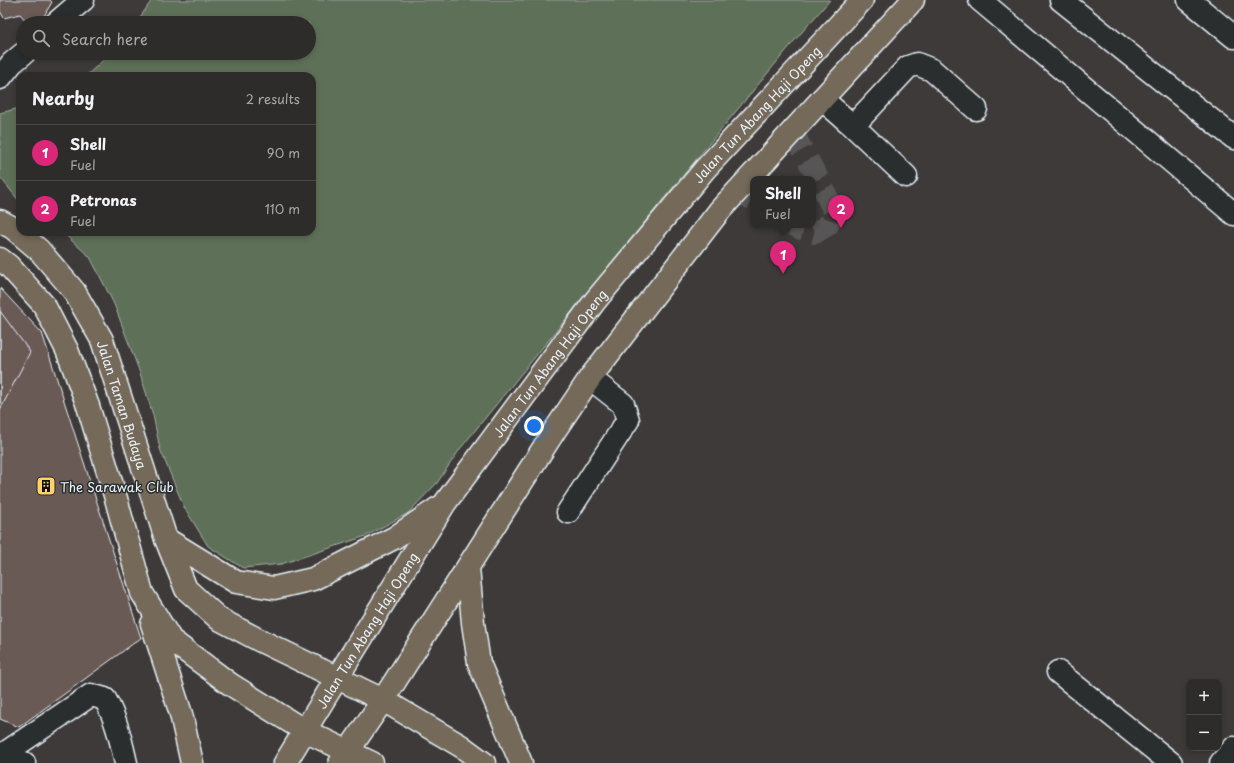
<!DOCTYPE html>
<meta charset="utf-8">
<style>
:root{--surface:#2e2c2b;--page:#363433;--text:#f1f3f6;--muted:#a7a7a9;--line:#494847;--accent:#db2777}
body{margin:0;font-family:"Playpen Sans",sans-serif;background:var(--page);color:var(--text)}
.controls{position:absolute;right:12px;bottom:12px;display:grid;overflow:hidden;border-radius:8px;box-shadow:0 2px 6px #0003}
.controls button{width:36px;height:36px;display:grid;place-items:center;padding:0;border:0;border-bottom:1px solid var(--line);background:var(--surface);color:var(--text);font:20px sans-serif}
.you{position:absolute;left:534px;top:426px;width:14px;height:14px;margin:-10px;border:3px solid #fff;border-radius:50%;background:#1a73e8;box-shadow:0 0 0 6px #1a73e833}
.badge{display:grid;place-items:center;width:26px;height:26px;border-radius:50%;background:var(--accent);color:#fff;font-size:13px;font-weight:700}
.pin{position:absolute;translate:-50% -33px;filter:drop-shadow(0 1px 2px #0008)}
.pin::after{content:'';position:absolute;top:21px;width:14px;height:12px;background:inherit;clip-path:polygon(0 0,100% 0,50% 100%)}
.popup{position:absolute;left:750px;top:176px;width:66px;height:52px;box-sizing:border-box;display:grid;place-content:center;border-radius:8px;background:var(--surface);filter:drop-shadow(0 1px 3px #0005);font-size:13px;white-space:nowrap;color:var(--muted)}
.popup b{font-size:15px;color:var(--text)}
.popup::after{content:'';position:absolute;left:50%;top:100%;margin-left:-8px;border:8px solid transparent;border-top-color:var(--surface)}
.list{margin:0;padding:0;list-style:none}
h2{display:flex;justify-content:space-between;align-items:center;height:52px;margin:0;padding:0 16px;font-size:17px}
h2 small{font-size:13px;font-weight:400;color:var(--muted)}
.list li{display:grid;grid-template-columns:26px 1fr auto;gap:12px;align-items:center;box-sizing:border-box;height:56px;padding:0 16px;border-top:1px solid var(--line)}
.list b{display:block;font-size:15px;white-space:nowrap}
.list p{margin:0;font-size:13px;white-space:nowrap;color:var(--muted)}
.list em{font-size:13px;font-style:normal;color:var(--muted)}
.icon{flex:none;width:22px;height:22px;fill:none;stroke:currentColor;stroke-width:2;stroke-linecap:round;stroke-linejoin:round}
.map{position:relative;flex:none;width:1234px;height:763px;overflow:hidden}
.search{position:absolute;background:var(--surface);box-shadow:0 2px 6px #0003;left:16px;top:16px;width:300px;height:44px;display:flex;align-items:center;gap:10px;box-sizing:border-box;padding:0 14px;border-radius:22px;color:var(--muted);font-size:15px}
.panel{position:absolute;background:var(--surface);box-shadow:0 2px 6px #0003;left:16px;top:72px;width:300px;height:164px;border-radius:12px}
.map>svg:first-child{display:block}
.green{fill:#5e6f58;stroke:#a3b0a8}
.building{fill:#6b5a54;stroke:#e8f1f8}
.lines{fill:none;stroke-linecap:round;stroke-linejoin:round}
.minor-tunnel{stroke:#585556;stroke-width:22;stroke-dasharray:22 11;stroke-linecap:butt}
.minor-casing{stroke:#e8f1f8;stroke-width:25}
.major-casing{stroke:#e8f1f8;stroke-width:25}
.minor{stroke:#2a2d2e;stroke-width:22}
.major{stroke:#746a5a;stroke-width:22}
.labels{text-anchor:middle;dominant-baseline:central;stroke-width:3;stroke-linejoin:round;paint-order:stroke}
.street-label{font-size:13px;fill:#e8f1f8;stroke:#2a2d2e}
.poi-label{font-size:13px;fill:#e8f1f8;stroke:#2a2d2e;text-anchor:start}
</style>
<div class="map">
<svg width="1234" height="763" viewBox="0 0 1234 763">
<rect width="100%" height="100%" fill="#3e3a39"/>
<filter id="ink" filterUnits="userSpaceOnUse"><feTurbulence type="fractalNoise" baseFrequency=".025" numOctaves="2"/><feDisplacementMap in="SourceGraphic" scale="8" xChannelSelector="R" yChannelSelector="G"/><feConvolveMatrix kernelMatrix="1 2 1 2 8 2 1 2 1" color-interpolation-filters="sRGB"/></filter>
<g filter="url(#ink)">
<!-- green -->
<path class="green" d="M152,0h678l-35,40 -129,156 -206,253 -23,34 -29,30 -42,23 -48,16 -37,12 -38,4 -35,-22 -24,-39 -24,-58 -7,-34 -13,-42 -26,-69 -24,-47 -28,-25h250v-156h-226l25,-23h198v-30h-173z
M20,108v94l-20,-25v-64z"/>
<!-- building -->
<path class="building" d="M0,0h50l2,2 -12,21h-12l-8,-9 -16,4 -4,-7z
M0,288l42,45 99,305 -122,89 -19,-8z
M0,311l30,41 -30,58z"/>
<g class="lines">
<!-- minor-tunnel -->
<path class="minor-tunnel" d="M792,131l28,51 13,27 -5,16 -13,8 -14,-4 -8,-4
M737,190l16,10"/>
<!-- minor casing -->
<g class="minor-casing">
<path id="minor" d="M980,0l254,214
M1061,0l173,138
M1189,0l45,37
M56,23l27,-23
M0,78l12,-15 12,-10
M822,99l31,27 53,50
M853,126l55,-59 9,-3 15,6 44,39
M568,512l60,-92 -5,-16 -33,-26
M1058,672l113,91
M2,755l22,8
M0,758l2,-3 89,-60 14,4c11,19 16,42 21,64
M1221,763l13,-15"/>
</g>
<!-- major casing -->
<g class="major-casing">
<g id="major">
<path id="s1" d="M0,221l13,7 26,22 35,41 28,49 64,199 20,50 33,30 40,21 124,60 78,46 23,17"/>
<path d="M0,259l9,7 35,39 23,45 21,56 27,89 27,98 29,47 59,44 75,47 67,32"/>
<path d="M166,539l70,43 38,6 39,-9 81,-41 44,-30"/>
<path d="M468,567l5,56 6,40 42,100"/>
<path d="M152,624l29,90 11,49"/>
<path id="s2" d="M285,763l52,-85 108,-175 150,-202 110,-132 157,-169"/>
<path d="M340,763l43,-63 172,-270 35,-52 130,-168 193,-210"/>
</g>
</g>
<!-- minor -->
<use href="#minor" class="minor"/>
<!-- major -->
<use href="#major" class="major"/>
</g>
</g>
<!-- icons -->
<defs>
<g id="building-square" transform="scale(1)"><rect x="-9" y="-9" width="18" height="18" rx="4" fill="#ffd166" stroke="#2a2d2e"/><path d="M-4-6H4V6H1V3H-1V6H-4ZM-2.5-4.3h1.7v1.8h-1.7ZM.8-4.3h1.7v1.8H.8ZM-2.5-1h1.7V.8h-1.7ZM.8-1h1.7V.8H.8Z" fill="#111"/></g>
</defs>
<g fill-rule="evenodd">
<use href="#building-square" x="46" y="486"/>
</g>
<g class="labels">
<!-- street labels -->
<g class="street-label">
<text stroke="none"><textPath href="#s2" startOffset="804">Jalan Tun Abang Haji Openg</textPath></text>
<text stroke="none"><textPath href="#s2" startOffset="480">Jalan Tun Abang Haji Openg</textPath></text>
<text stroke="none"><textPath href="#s1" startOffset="227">Jalan Taman Budaya</textPath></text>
<text stroke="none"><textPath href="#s2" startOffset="156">Jalan Tun Abang Haji Openg</textPath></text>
</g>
<!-- poi labels -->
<g class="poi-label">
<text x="60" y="486">The Sarawak Club</text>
</g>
</g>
</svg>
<div class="controls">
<button>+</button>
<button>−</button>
</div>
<div class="you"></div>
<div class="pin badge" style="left:783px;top:274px">1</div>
<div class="popup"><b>Shell</b>Fuel</div>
<div class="pin badge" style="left:841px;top:228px">2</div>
<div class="search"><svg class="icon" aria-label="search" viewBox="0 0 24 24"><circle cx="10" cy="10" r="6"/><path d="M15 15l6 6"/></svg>Search here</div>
<section class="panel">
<h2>Nearby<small>2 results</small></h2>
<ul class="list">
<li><span class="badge">1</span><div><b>Shell</b><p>Fuel</p></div><em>90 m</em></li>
<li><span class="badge">2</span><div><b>Petronas</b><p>Fuel</p></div><em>110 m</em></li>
</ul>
</section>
</div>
